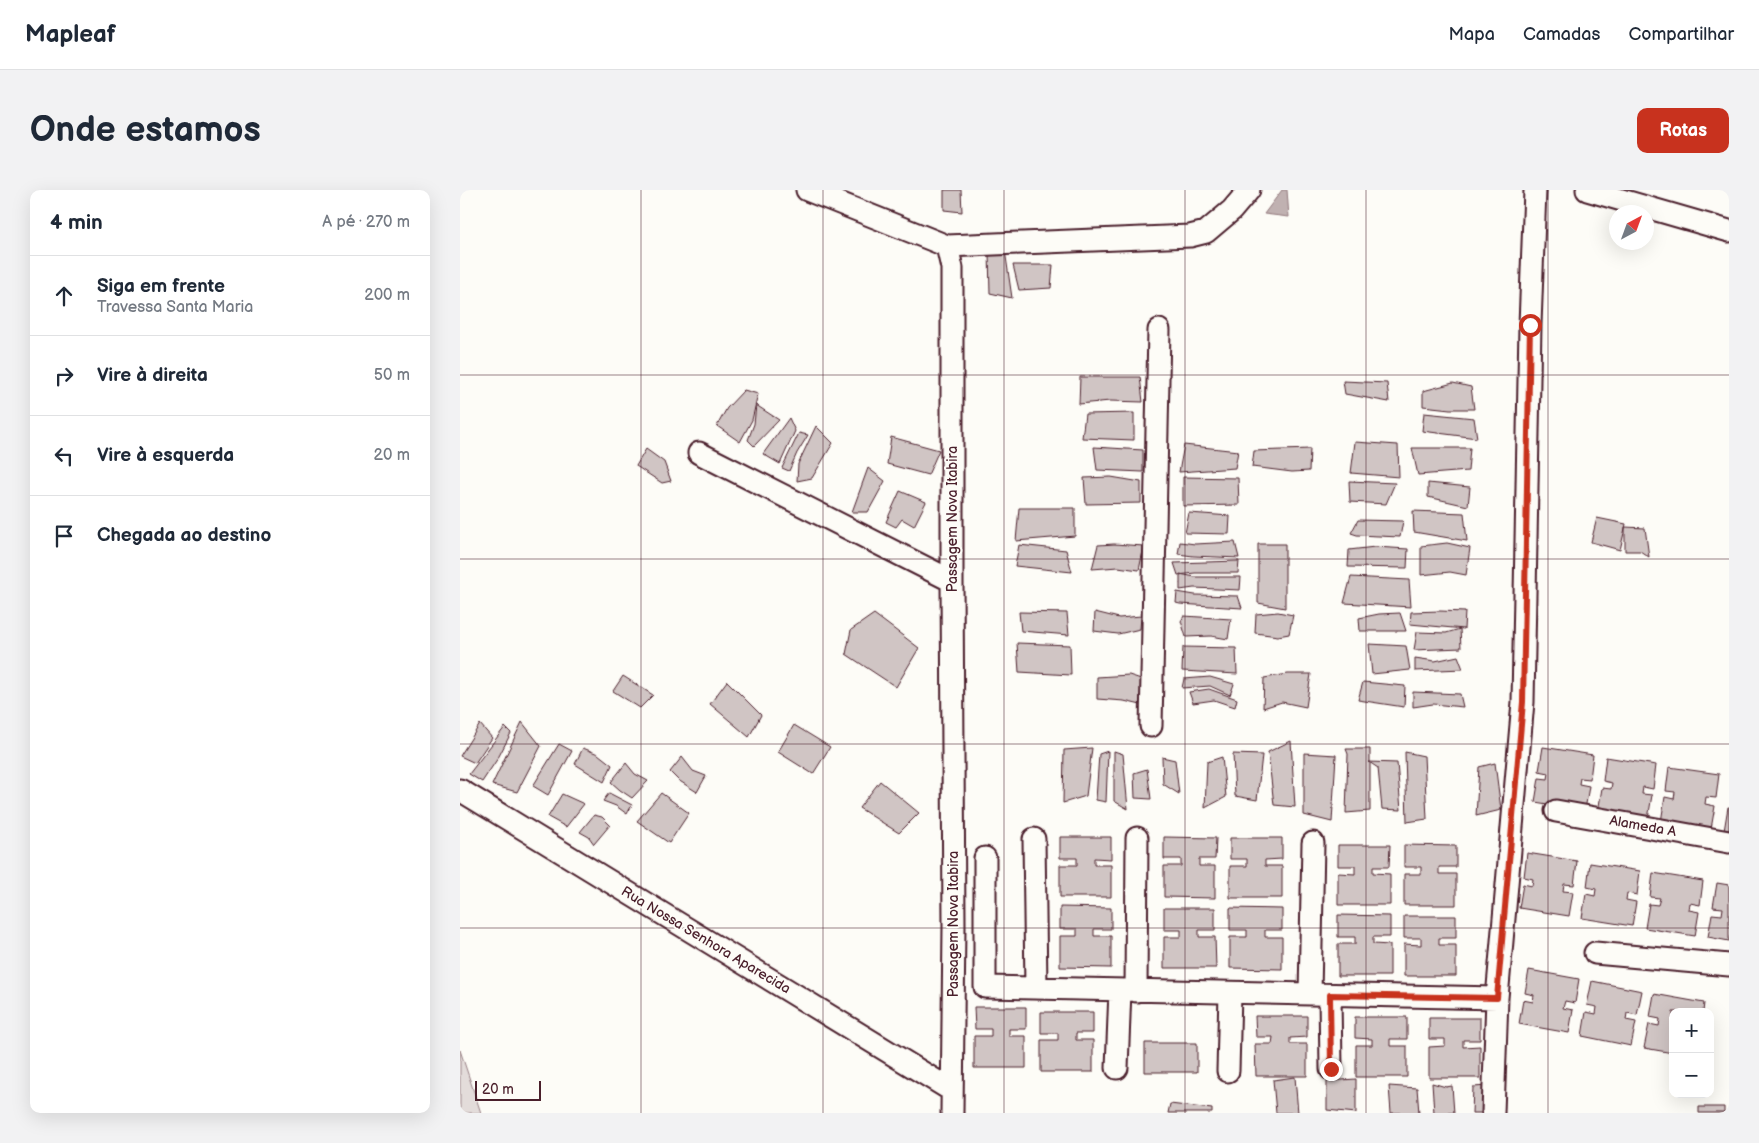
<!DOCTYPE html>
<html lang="pt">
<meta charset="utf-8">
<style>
:root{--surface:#fff;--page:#f2f2f3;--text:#1f2937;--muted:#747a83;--line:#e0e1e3;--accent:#c8321e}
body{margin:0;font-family:"Balsamiq Sans",sans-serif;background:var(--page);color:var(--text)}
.controls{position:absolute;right:15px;bottom:15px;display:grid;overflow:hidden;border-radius:10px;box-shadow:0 5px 20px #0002}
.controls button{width:45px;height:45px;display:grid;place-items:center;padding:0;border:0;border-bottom:1px solid var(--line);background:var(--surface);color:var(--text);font:25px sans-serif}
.compass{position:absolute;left:1149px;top:15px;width:45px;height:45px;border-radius:50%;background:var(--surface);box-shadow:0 5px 20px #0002;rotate:41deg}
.scale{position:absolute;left:15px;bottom:12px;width:66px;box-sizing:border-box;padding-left:5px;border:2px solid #4a1f2b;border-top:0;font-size:14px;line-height:18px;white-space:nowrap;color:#4a1f2b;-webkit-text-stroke:4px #fdfcf7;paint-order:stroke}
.stop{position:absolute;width:15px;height:15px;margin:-11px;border:4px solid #c8321e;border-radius:50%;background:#fff}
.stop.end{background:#c8321e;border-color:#fff;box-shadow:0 1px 5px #0008}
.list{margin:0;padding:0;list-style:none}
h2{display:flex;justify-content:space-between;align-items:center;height:65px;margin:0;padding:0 20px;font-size:21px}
h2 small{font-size:16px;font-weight:400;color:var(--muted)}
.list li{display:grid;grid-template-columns:32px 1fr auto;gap:15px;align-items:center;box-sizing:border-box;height:80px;padding:0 20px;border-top:1px solid var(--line)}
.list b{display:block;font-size:19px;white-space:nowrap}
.list p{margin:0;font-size:16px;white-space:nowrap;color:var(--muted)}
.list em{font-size:16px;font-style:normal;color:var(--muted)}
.icon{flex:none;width:28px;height:28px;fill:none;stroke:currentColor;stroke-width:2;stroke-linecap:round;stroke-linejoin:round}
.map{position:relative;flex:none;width:1269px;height:923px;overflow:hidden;border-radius:10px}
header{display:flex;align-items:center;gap:30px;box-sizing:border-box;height:70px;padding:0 25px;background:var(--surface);border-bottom:1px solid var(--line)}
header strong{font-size:24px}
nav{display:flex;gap:28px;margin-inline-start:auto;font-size:18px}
.intro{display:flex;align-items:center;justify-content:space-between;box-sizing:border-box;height:120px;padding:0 30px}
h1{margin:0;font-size:35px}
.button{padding:12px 22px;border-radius:10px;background:var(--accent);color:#fff;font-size:18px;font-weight:700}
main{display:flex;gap:30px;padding:0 30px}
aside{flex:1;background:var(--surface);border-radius:10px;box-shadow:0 5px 20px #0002}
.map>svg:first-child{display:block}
.green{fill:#e3dcda;stroke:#967e82}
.water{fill:#c0b1b1;stroke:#91777b}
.building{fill:#d0c5c4;stroke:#4a1f2b}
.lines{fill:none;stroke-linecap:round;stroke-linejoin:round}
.minor-casing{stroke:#4a1f2b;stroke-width:25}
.minor{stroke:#fdfcf7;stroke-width:21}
.route{stroke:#c8321e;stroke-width:6}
.grid{fill:none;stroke:#4a1f2b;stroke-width:1;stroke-opacity:0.55}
.labels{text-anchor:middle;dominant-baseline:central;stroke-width:4;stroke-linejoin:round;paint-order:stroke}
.street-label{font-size:14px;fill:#4a1f2b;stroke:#fdfcf7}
</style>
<header>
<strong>Mapleaf</strong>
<nav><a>Mapa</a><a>Camadas</a><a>Compartilhar</a></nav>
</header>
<div class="intro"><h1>Onde estamos</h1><a class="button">Rotas</a></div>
<main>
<aside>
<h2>4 min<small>A pé · 270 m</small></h2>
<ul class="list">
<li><svg class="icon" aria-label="ahead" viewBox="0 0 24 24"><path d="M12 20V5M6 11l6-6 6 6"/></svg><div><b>Siga em frente</b><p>Travessa Santa Maria</p></div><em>200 m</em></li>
<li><svg class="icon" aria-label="right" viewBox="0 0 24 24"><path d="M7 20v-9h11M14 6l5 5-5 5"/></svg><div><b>Vire à direita</b></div><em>50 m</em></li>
<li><svg class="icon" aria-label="left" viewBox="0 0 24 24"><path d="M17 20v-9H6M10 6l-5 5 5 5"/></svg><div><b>Vire à esquerda</b></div><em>20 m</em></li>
<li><svg class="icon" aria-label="arrive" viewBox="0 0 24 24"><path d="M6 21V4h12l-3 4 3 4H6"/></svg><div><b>Chegada ao destino</b></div></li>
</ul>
</aside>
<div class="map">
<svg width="1269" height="923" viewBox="0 0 1269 923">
<rect width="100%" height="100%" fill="#fdfcf7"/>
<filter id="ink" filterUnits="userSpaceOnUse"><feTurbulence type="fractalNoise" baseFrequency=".02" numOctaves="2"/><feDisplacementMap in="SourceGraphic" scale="10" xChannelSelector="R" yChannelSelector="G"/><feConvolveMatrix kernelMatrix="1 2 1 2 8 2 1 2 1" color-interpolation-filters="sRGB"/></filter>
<g filter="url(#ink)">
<!-- green -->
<path class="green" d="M0,860l21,63h-21z"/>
<!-- water -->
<path class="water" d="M822,0h5l2,27 -25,-3z"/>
<!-- building -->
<path class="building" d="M484,0h17l1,22 -18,-2z
M545,60l7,48 -22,-5 -1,-40z
M553,75h40l-2,23 -32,2z
M620,187h60l3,25 -33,-1 -31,3z
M883,191l44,2 2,19 -44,-8z
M993,193l18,4 3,22h-24l-27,-3v-15z
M284,200l14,4 -6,26 -12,22 -23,-16 10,-18z
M296,215l23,15 -25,26 -6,-6 6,-16z
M674,223v27l-52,-2 3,-24z
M964,223l50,5 3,20 -55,-7z
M329,228l6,13 -15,33 -17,-10z
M356,236l17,17 -21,35 -15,3 1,-17z
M339,243l9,2 -11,18 -8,18 -7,-3z
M431,247l48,13 -11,25 -41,-11z
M895,252l43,3 1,32 -48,-4z
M724,255l54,6 -3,17 -56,4z
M634,257l49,3v22l-46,-2z
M952,258h58l-2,23 -50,4z
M186,259l18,13 7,19 -9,2 -26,-17z
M850,259l-1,22 -17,1 -40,-5 2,-16z
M408,278l17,13 -17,31h-16z
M651,287l30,5v21l-55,1 -2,-26z
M723,287l55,1 1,27 -56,1z
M889,291l46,2 -9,21 -36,-2z
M968,293l42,4 -2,19 -40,-9z
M440,301l26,11 -12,24 -12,-7 -6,8 -10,-5z
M559,318h56v28l-59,5z
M953,321l51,2 3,28 -53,-9z
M729,323l41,3 -1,18 -44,-1z
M1137,328l29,6 -6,26 -29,-8z
M898,330l45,1 -3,16 -43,-2 -6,-2z
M1165,337l20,1 4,29 -9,-6h-15z
M720,352l15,2 40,-2 4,16 -46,-2 -15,-2z
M987,353l23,5 -4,27 -16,-3 -29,3v-29z
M654,354l30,2 -5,24 -21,-3 -26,2 6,-24z
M798,354h27v64l-27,-5z
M559,355l47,5 6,22 -57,-6z
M915,357l33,2 -1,19 -59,-1 1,-17z
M779,371l-1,12h-43l-17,2 -4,-12z
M720,384l15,3h46l-1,13 -46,-2 -14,2z
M891,387l58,3 2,27 -67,-4z
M717,402l18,3 43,1 4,12 -62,-4 -4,-1z
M980,421l25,1 -1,17 -54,-5 1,-12z
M559,422l48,1 2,22 -48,-4z
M635,422l24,6 22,-2 -1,13 -22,5 -24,-3z
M818,422l15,3 -4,19 -11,2 -23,-3 1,-19z
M940,423l6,18h-46l-1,-13 20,-4z
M414,424l45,34 -23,39 -50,-33 5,-24z
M724,426l47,3 -3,20 -17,-3 -25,1 -5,-16z
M1000,439l1,19 -47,2 3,-18 29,1z
M557,453l53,2 1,30 -52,-3z
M909,454l37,2 4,24 -38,4z
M723,457l53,1 1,26 -55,-3z
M998,466l5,13 -48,2v-13l20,3z
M828,484h23l-5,33 -24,-5 -19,6 1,-30z
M669,485l15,5 -3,25 -17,-4 -27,-2v-22z
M163,486l30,19 -13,13 -27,-17z
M750,487l24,7 -4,11 -20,-9 -28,2 2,-9z
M267,491l34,34 -12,22 -39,-33z
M903,492l42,4 -1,21 -46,-7z
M749,499l28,10 -2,8 -21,-7 -21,3 -4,-11z
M953,502l47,2 3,13 -30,-3 -20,3z
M62,532l19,24 -24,46 -25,-7z
M20,534l12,14 -17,25 -15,-7z
M334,535l36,22 -17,27 -35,-22z
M45,537l6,6 -13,25 -16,24 -13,-8z
M831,551l4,66 -21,-2 -6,-53z
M99,554l13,7 -24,44 -15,-9z
M1083,557l50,8 -3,24 -10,-1 -1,6 10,2 -4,24 -50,-8 4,-24 9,1 1,-6 -10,-2z
M123,558l15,6 14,11 -8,17 -29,-18z
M632,558l-6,48 -23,7 1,-53z
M886,559h24v62l-24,2 2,-59z
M648,561l-2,51 -10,-2 3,-46z
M654,561l9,3 5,55 -14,-8z
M945,562l19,4 3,63 -20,3z
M844,563l32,2 -4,67 -28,-7z
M773,564l29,1 -5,45 -22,-4z
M222,567l11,14 13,5 -9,16 -19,-12 -8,-8z
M702,567l13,3 4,34 -16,-10z
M762,567l4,40 -21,11 2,-46z
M1146,567l50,8 -3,24 -10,-2 -1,7 10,1 -4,24 -50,-7 4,-24 9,1 1,-6 -9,-2z
M909,572l28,1 4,47 -19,-1 -4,-41z
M166,573l9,11 13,7 -16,17 -12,-8 -9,-8z
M1035,573l6,47 -25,6 3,-49z
M1209,577l50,7 -3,24 -10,-1 -1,7 10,2 -4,23 -50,-7 4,-25 9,2 1,-7 -9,-1z
M687,579l4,30 -16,-1 -1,-25z
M420,591l39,32 -20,20 -40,-25z
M149,603l23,12 -5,9 -11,-8 -13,-5z
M201,603l28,20 -20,30 -32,-22z
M102,604l22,10 -18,23 -18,-10z
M1268,617h1v25l-5,-1z
M134,625l8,2 8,8 -16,19 -5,-7 -9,-5z
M600,647h51v22l-17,-1v7h17v32h-51v-32h17v-7h-17z
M704,647l52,1 -1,21h-16v7h16v32l-51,-1v-31h17v-7h-17z
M770,648h52v21l-17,1v6h17v32h-52v-32h17v-7h-17z
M878,655h52l-1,22h-16v6l17,1v31h-52v-32l17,1v-8h-17z
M944,655l52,1v21h-17v7h17v31h-52v-31h17v-7h-17z
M1067,663l50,8 -3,24 -10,-1 -1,7 10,1 -4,24 -50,-8 4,-24 9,2 1,-7 -9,-2z
M1130,673l50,8 -3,24 -10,-2 -1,7 10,2 -4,24 -50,-8 4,-24 9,2 1,-7 -9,-2z
M1193,683l50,8 -3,24 -10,-2 -1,7 10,2 -4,24 -50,-8 4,-24 9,1 2,-7 -10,-1z
M1257,693l12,2v56l-21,-4 4,-23 10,1 1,-7 -10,-1z
M600,717l51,1v21h-17v7h17v32l-51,-1v-31h17v-7h-17z
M704,718h51v22h-16v7h16l1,31h-52v-31h17v-7h-17z
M770,718l52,1v21h-17v7h17v32l-52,-1v-31h17v-7h-17z
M878,725l52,1v21h-17v7l17,1v31h-52v-32h17v-7h-17z
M944,726h52v22h-17v7h17v31h-52v-32l17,1v-7h-17z
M1069,780l50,9 -4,24 -10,-2 -2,7 10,2 -4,23 -50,-9 4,-24 10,2 1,-7 -9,-2z
M1132,791l50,10 -5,24 -10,-2 -1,7 10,2 -5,24 -49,-10 4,-24 10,2 1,-7 -10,-2z
M1194,804l50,9 -1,9h-30v41l-29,-5 5,-24 10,2 1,-7 -10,-2z
M514,817h52v22h-17v7h17v32h-52v-32h17v-7h-16z
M581,822h52v21h-17v7h17v32h-52v-32h17v-7h-17z
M795,826h52v21l-17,1v6h17v32h-51l-1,-32h17l1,-7h-17z
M895,827h52v22h-17v7h17v31h-51v-32h16v-6l-17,-1z
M969,828h51v22h-17v7l17,-1v32h-51v-31l16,-1v-7h-16z
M685,853h52v29h-52z
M835,887l3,36h-22l-3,-33z
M896,889v34l-29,-3v-29z
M972,893l14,4 6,-1 2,27h-20z
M929,896l28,2 2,25h-28z
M1028,896v27h-16l1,-26z
M710,914l42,5v4h-44z
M1239,917h25v6h-25z"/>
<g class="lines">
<!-- minor casing -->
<g class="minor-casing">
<path id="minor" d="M347,0l140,56 243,-10 16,-4 26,-22 17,-20
M1127,0l142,41
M487,56l5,22v313l2,345 -2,187
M239,263l253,128
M691,536l8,-396
M0,600l491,300
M1096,621l173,31
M574,649l2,149
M525,668v129l512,11
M1135,763l134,12
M676,801l1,-153
M850,804l3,-151
M870,805l1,74
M657,878l3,-78
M768,881l2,-78
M1033,923l4,-115 26,-296 7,-377 5,-135"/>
</g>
<!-- minor -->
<use href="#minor" class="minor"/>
</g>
</g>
<g class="lines" filter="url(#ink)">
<!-- route -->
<path class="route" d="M871,879l-1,-74 167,3 26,-296 7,-377"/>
</g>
<!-- grid -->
<path class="grid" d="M181,0v923M363,0v923M544,0v923M725,0v923M906,0v923M1088,0v923M0,185h1269M0,369h1269M0,554h1269M0,738h1269"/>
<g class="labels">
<!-- street labels -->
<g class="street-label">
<text transform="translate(492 329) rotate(-90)">Passagem Nova Itabira</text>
<text transform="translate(1183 636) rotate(10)">Alameda A</text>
<text transform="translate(493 734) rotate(-90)">Passagem Nova Itabira</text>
<text transform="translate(246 750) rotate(31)">Rua Nossa Senhora Aparecida</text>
</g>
</g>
</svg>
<div class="controls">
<button>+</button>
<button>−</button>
</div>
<svg class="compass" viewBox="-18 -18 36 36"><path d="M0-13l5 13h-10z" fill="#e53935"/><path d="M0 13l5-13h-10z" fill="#747a83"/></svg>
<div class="scale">20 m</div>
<div class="stop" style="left:1070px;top:135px"></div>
<div class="stop end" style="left:871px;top:879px"></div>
</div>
</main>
